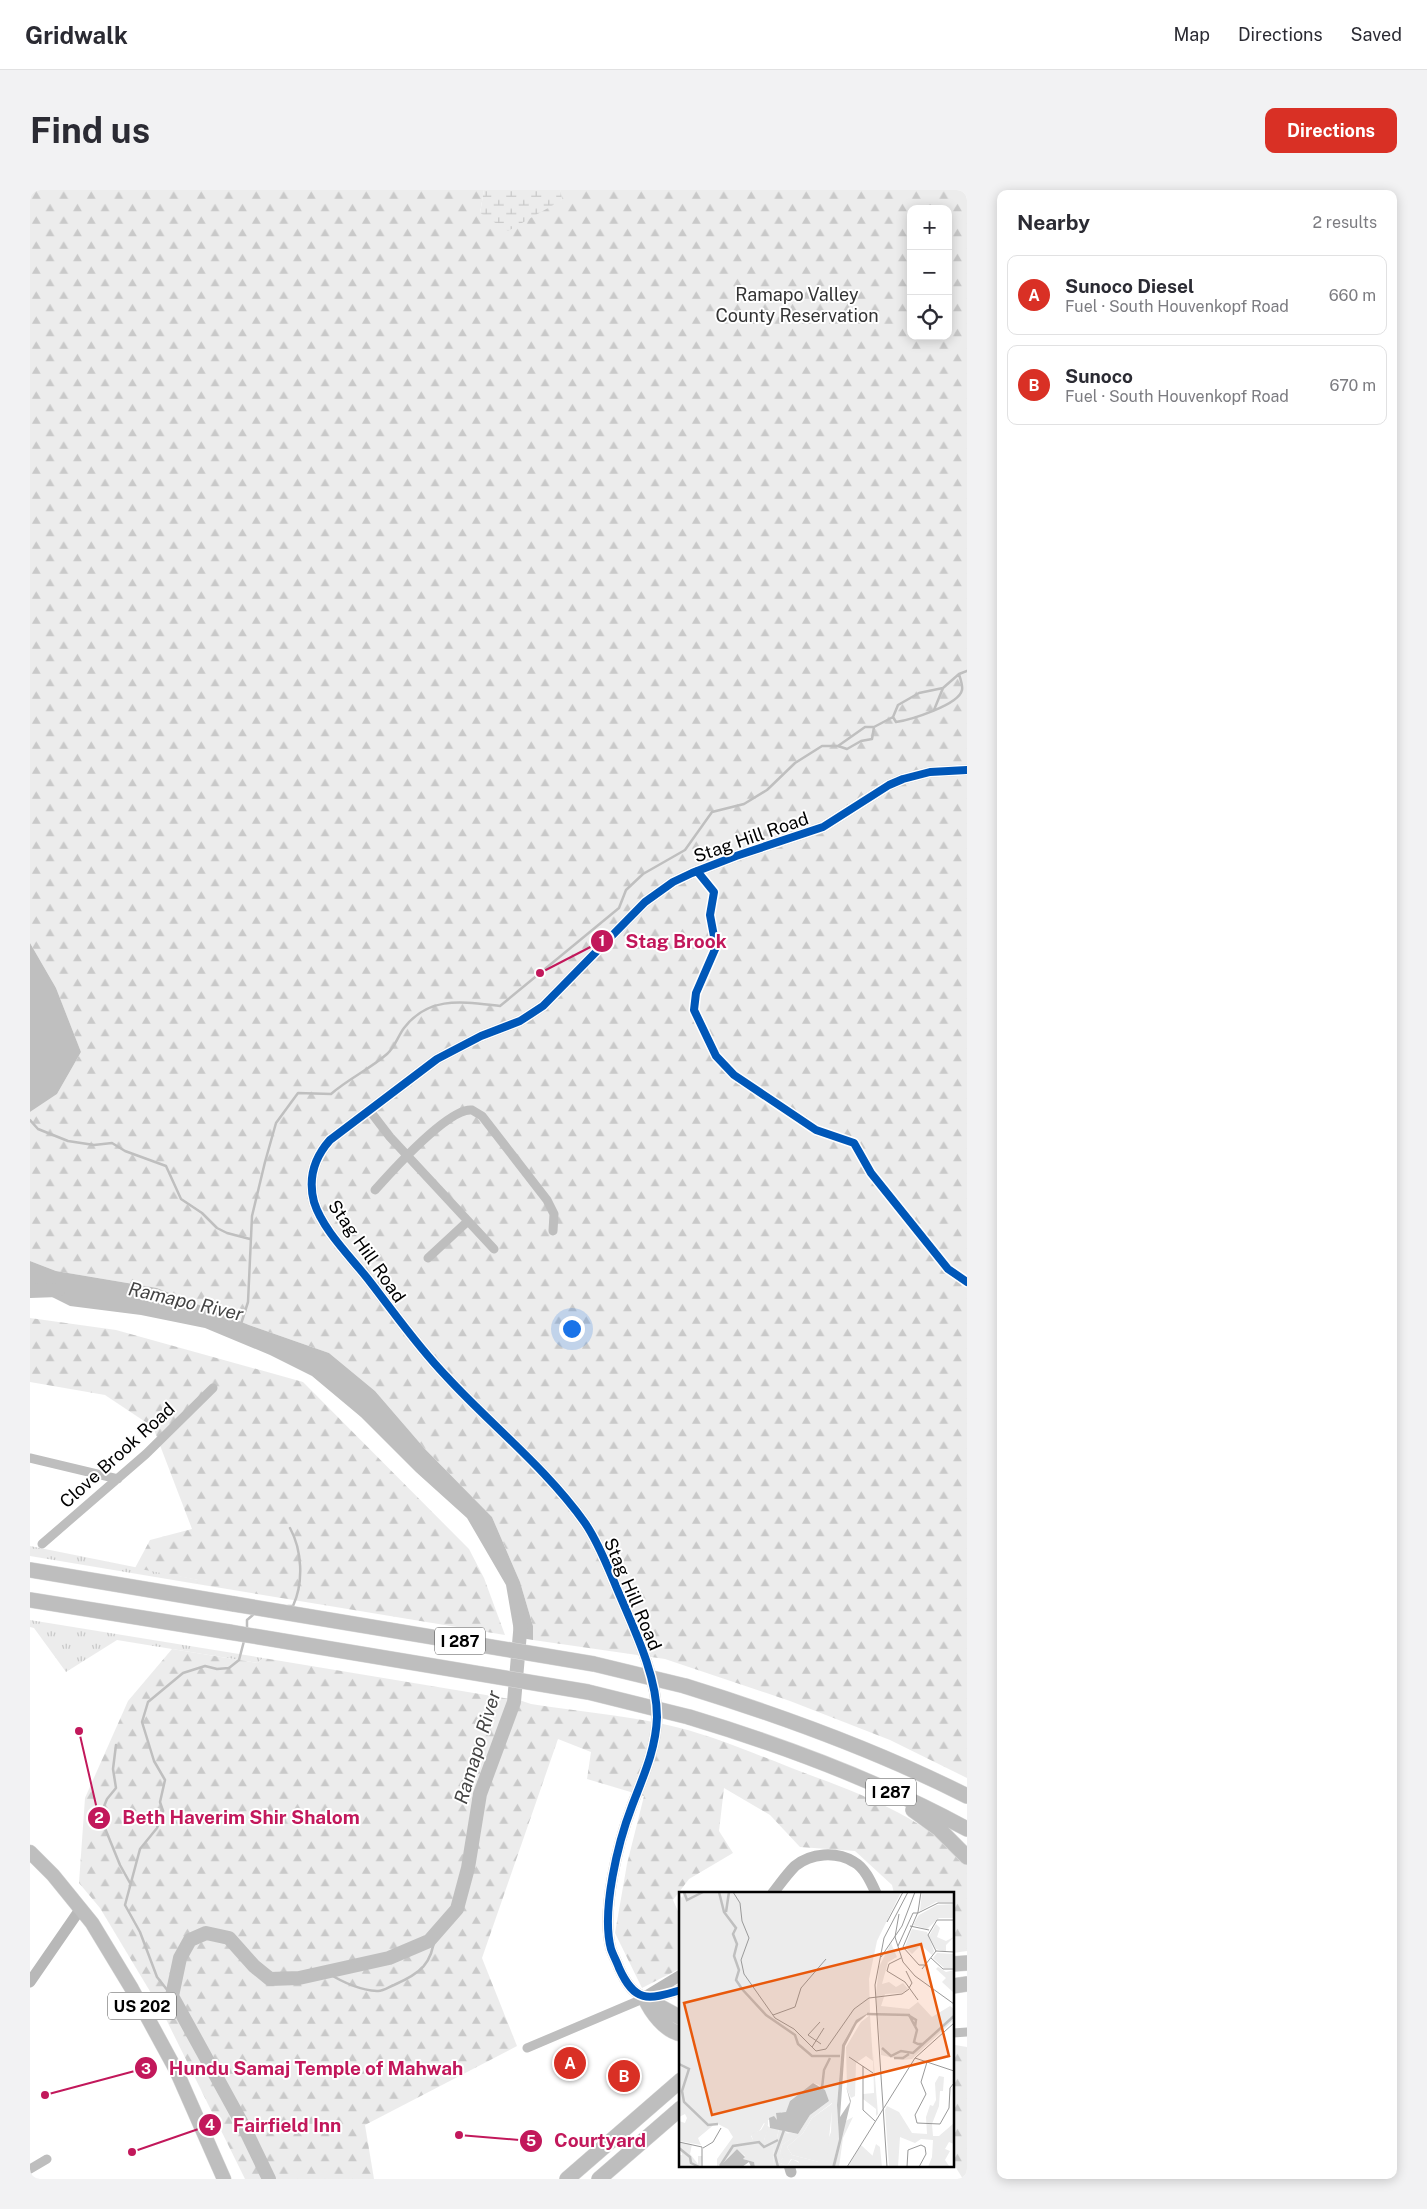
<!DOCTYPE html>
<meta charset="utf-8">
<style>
:root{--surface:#fff;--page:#f2f2f3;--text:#2b2b33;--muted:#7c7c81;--line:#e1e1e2;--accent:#d93025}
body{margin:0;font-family:"Public Sans",sans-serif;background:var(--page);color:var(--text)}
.controls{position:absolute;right:15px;top:15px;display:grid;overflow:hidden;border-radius:10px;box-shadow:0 2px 12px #0003}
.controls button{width:45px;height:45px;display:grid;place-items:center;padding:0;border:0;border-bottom:1px solid var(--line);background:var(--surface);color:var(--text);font:25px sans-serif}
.you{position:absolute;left:541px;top:1138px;width:18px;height:18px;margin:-12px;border:4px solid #fff;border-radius:50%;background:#1a73e8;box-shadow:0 0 0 8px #1a73e833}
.badge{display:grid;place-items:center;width:32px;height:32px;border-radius:50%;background:var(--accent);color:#fff;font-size:16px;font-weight:700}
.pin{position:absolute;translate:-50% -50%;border:2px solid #fff;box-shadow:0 1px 5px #0006}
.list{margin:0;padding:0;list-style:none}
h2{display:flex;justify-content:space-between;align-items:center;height:65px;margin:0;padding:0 20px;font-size:21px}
h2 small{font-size:16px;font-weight:400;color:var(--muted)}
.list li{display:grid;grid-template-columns:32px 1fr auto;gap:15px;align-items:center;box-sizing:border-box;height:80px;margin:0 10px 10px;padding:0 10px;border:1px solid var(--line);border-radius:10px}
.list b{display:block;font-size:19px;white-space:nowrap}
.list p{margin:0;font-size:16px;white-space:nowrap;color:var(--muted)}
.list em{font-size:16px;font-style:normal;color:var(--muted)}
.icon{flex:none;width:28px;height:28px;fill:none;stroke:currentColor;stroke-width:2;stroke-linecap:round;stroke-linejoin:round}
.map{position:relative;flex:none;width:937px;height:1989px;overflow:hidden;border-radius:10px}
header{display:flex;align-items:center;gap:30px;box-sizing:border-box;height:70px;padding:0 25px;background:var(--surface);border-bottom:1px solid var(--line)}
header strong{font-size:24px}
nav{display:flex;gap:28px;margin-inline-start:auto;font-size:18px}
.intro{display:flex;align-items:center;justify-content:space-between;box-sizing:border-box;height:120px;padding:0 30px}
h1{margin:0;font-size:35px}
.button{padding:12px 22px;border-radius:10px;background:var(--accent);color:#fff;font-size:18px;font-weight:700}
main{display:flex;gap:30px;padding:0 30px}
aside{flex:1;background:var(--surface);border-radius:10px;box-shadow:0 2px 12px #0003}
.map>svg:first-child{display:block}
.grass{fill:url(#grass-tufts)}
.forest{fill:url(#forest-firs);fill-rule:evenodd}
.wetland{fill:url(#wetland-marsh)}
.water{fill:#bfbfbf}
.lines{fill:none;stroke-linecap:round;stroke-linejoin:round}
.stream{stroke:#bfbfbf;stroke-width:2.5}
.river{stroke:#bfbfbf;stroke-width:14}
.primary-casing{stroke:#dbdbdb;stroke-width:15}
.highway-casing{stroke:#dbdbdb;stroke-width:16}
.street{stroke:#bebebe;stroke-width:9}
.secondary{stroke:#b8b8b8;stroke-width:11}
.primary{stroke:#bebebe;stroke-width:14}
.highway{stroke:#bebebe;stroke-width:15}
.highway-bridge-casing{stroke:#dbdbdb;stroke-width:16;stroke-linecap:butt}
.highway-bridge{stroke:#bebebe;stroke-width:15}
.cycleway-casing{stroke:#fff;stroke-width:11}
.cycleway{stroke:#0057b8;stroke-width:8}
.labels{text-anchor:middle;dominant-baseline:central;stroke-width:4;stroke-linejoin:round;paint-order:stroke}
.shield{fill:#fff;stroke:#4c4c4c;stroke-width:1}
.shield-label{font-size:16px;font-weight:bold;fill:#000}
.park-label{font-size:18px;fill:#333;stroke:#fff}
.street-label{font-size:18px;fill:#000;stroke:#fff}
.water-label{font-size:19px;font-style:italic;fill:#444;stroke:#fff}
.inset-river{fill:none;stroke:#bfbfbf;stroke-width:2.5}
.inset-road{fill:none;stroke:#999;stroke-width:1}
.view{fill:#e8590c;fill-opacity:0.15;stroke:#e8590c;stroke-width:2.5}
.inset-edge{fill:none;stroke:#000;stroke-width:2.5}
.leader{fill:none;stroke:#c2185b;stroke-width:2}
.callout-dot{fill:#c2185b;stroke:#fff;stroke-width:2}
.mark-label{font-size:15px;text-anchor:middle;font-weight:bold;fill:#fff}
.callout-label{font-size:19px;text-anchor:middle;font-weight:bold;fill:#c2185b;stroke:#fff;stroke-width:4;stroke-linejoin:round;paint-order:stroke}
</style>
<header>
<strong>Gridwalk</strong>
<nav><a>Map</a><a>Directions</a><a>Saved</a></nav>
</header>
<div class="intro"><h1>Find us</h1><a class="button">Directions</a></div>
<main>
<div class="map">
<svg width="937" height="1989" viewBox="0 0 937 1989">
<defs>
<pattern id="grass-tufts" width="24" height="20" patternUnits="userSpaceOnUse" patternTransform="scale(1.25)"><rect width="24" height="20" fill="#ececec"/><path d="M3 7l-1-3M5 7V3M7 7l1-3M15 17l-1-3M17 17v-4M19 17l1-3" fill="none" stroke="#c9c9c9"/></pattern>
<pattern id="forest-firs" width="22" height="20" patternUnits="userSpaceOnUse" patternTransform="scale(1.25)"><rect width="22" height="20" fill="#ececec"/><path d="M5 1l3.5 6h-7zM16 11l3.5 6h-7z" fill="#c9c9c9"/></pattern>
<pattern id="wetland-marsh" width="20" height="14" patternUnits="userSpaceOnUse" patternTransform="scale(1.25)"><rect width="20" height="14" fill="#ececec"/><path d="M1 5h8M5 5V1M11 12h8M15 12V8" fill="none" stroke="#c9c9c9"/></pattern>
</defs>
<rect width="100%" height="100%" fill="#fff"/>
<!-- grass -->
<path class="grass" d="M0,1356l169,34 -2,4 -167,-28z
M0,1430l233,38 -5,5 -141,-23 -51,32 -32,-44 -4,-1z"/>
<!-- forest -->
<path class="forest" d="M0,0h454l-4,23 82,-13 -2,-10h407v1588l-77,-38 -100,-39 -125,-42 -132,-19v-14l-13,-44 -28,-65 -67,-68 -50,-58 -46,-38 -80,-28 -92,-37 -101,-17 -26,-10v-149l27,-18 24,-42 -25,-64 -26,-45zM881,19h37v127h-37z
M0,1128l86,12 187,52 166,167 15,29 21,57 -308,-51 1,-4 -63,-12 15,-28 42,-11 -39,-102 -48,-32 -75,-13z
M142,1459l86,14 5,-5 259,43 9,3c44,7 89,11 132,20 43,9 85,27 126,43 60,23 135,47 178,98v86l-14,2v-60h-59l-2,-8 -37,-34 -55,-4 -30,-32 -46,-27 -5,43 14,22 -44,26 -16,21 8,18v50l-39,20 -27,-55 12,-69 17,-68 -57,-17 4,-27 -33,-13 -76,219 35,88 -152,79 9,54h-129l-82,-166 -63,-105 -21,-25 6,-85 43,-97z
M925,1855l12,2v132h-4l-10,-16v-117z"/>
<!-- wetland -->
<path class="wetland" d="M454,0h76l2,10 -54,31 -28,-18z"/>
<!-- water -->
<path class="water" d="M0,753l26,45 25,64 -24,42 -27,18z
M0,1071l26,10 101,17 92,37 80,28 46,38 50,58 67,68 28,65 13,44v14l-18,-3 -9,-52 -39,-67 -51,-46 -55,-55 -49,-41 -42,-21 -65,-27 -64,-13 -71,-9 -40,-20z"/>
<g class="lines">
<!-- stream -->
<path class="stream" d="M904,520l9,-22
M863,527l3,5c14,-2 63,-17 66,-32 1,-5 -2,-12 -3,-16
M808,556l9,3 14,-8 11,-2 2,-12
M0,930l8,9 30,12 26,4 18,-2 13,8 41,15 15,33 21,14 15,15 10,5 23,6
M211,1134l7,-22 4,-86 13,-54 11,-39 22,-30 33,1c17,-15 39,-25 56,-40 8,-7 11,-18 17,-26 25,-33 60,-26 96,-22l119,-98 7,-18 17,-16 42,-24 27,-38 32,-8 23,-14 28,-27 27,-17h16l27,-19h9l19,-10 5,-12 21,-12 24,-5 16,-14 8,-3
M258,1416h5c11,-24 9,-56 -3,-78
M217,1440v-10l7,-6
M86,1555l-3,24 3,19 -9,11 -7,17 20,49 10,18
M296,1782c16,10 32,18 51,19 5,1 12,-4 17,-6 27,-12 38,-21 41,-50
M142,1806l-15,-19 -17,-45 -15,-27 15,-56 17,-21 6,-17 -3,-9 5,-22 -11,-19 -12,-39 6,-20 35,-29 22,-7 12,3 12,-1 10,-8 5,-19"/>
<!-- river -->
<path class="river" d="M0,1101l28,-1
M239,1989l-25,-52 -72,-131 8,-38 10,-18 16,-7 23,5 25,28 16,13 29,-1 90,-20 40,-17 28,-32 11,-41 12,-74 34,-92 7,-81"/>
<!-- primary casing -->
<g class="primary-casing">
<path id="primary" d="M0,1662l23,23 39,48 40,66 44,81 48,109"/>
</g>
<!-- highway casing -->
<g class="highway-casing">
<path id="highway" d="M0,1380l204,34
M0,1410l199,32
M655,1496c97,30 191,64 282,110
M659,1527c96,29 190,64 278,112
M883,1620l26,19 28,28
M923,1774l14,-1
M923,1796l14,-2
M615,1808c6,14 20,33 36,36
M616,1809l35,19
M537,1989l114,-99
M569,1989l82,-71"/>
</g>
<!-- street -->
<path class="street" d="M667,681l17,21 -4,23 6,32 -20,46 -2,17 22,46 18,19 82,55 38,13 17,30 77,96 19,13
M340,921l20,26 104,112
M345,1000c16,-18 74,-83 97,-80l10,6 65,84 7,14 -1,17
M398,1068l40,-37
M0,1268l88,21
M12,1354l104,-90 67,-66
M923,1843l14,-1
M497,1858l118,-50
M0,1979l17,-10"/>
<!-- secondary -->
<path class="secondary" d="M743,1703c7,-9 14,-19 22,-27 16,-13 41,-15 59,-4 11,6 17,20 22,31
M0,1792l51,-74
M651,1800c-34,10 -46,13 -62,-22 -2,-6 -6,-13 -8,-19 -10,-38 7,-107 21,-143 11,-29 24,-57 25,-89 0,-44 -26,-94 -42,-133 -9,-21 -17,-42 -30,-61 -39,-55 -94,-98 -139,-147 -28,-29 -51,-62 -75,-93 -18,-24 -48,-52 -57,-81 -6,-23 0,-44 16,-62l107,-81 44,-23 39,-15 23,-15 102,-104 28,-20 19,-9 44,-17 87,-29 66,-42 14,-6 27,-7 37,-2
M618,1805l33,-20
M759,1975l2,7"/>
<!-- primary -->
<use href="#primary" class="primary"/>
<!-- highway -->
<use href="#highway" class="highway"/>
<!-- highway-bridge casing -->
<g class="highway-bridge-casing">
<path id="highway-bridge" d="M204,1414l360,60 91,22
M199,1442l359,60 101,25"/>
</g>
<!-- highway-bridge -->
<use href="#highway-bridge" class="highway-bridge"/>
<!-- cycleway casing -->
<g class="cycleway-casing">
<path id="cycleway" d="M667,681l17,21 -4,23 6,32 -20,46 -2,17 22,46 18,19 82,55 38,13 17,30 77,96 19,13
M651,1800c-34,10 -46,13 -62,-22 -2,-6 -6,-13 -8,-19 -10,-38 7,-107 21,-143 11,-29 24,-57 25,-89 0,-44 -26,-94 -42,-133 -9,-21 -17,-42 -30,-61 -39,-55 -94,-98 -139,-147 -28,-29 -51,-62 -75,-93 -18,-24 -48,-52 -57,-81 -6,-23 0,-44 16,-62l107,-81 44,-23 39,-15 23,-15 102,-104 28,-20 19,-9 44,-17 87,-29 66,-42 14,-6 27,-7 37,-2"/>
</g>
<!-- cycleway -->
<use href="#cycleway" class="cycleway"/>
</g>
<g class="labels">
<!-- shield labels -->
<g class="shield">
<rect x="405" y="1437.5" width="50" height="27" rx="4"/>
<rect x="836" y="1588.5" width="50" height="27" rx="4"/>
<rect x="78" y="1802.5" width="68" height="27" rx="4"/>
</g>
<g class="shield-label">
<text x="430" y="1451">I 287</text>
<text x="861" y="1602">I 287</text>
<text x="112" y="1816">US 202</text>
</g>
<!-- park labels -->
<g class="park-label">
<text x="767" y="104">Ramapo Valley<tspan x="767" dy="21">County Reservation</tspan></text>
</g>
<!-- street labels -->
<g class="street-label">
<text transform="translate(721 647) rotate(-19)">Stag Hill Road</text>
<text transform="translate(337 1061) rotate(55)">Stag Hill Road</text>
<text transform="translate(87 1265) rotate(-42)">Clove Brook Road</text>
<text transform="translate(603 1404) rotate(67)">Stag Hill Road</text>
</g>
<!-- water labels -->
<g class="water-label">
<text transform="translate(156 1111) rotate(13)">Ramapo River</text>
<text transform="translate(447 1557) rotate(-73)">Ramapo River</text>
</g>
</g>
<!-- overview -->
<g transform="translate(649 1702)">
<rect width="275" height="275" fill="#fff"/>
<path d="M243,0h32v10h-18l-16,9zM275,12v14h-15l-12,11 -14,-4 6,-10 18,-10zM257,32l4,4 -3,9 9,4 8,-4 -8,8v7l-10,-3 -7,-13zM258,61l17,1v14h-10l-11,-10zM259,75l8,5 8,-2v23l-12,-11 4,-4 -10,-9zM194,161l5,61 -2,2v-7l-13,-10v-5l11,-1z" fill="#ececec"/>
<path d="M5,0h217l-24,49 -8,38 1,33 -20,18 -8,15 -5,60 2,34 -7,28 -31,-1 -3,-5 -7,-2 -4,7 -9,-4 5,-4 -3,-5 2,-8 10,-7 -5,-6 11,2 12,-19 19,-14 -10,-16 -6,-2 -22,17 -5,13 -5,-1 -3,8h-10v6l-4,-3 -4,7 -9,6 2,4h11l4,-13 11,1 -2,10 -8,6 4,2 1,21h-19l-1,-5 -11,-3 2,-3 -8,-7 -20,18v-8l16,-22 -5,-8 -12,-6 -18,15 3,7 -22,-4v-20l6,2 2,-5 -2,-4 -6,3v-223l3,4zM153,211l-1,29 -12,30 -27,-7 -5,-8 16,-14 9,-15zM233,37l15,3 7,19 -2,4 -11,-10 -9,9 10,10 -17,-17zM212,51l6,14 -9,5 -6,22 7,-2 7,5 7,-4 5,6 -6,4 -17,1 -4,12 28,3 9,-7 14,15 18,-11 4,3v11l-42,39 -10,1 -21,-5 -5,-61 3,-27zM191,123l3,46 -7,-5 -10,7 -1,33 -4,2 -4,-9 -1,-42 15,-25zM260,184l5,1 -1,14h-3l-1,15 -7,18 1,12h6l15,-13v21l-5,-2 -4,7 5,2 -5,9 4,6 -21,1 4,-10 1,-17 -12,-1 -6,4 -15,-6 -2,30h-9l-4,-57 2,-4 12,6 13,21 15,1 -1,-17 4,-12 3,1 3,-6 -1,-17zM174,225l-10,21 -4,29h-4l9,-45zM0,250l13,2 -2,10 8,10v-8h4l-1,11h-22v-12h3zM197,252l4,3 2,20h-13z" fill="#ececec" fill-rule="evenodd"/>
<path d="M154,211l-7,61 -34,-9 -5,-8 16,-14 9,-15zM86,231l4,4 -5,13h-11l-2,-6 10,-4zM100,236l15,9 -12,8 -2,8 5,4 -7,5 9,4 5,-7 15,8h-33l-1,-21 -4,-2 4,-9 4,3z" fill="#ececec"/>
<path d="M182,253l13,12 -5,10h-21z" fill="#ececec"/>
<path d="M191,120l-13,11 -12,23 -5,71 10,-15 -4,-16 5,15 -16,66h-3l7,-28 -2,-34 5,-60 14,-25zM134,191l12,7 4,11 -19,14 -12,19 -28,-6 -1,-10 5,-2 3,4 -1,-7 10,-1 4,-11zM58,257l8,8 -2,2 11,3 1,5h-4l-2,-5 -7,5h-23z" fill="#bfbfbf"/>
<path class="inset-river" d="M5,0l3,8 16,-8M40,0l5,20 12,16 -3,6 4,10 -3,12 5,14 -3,10 6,9 24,26 29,20 3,9 14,12h28M47,20l3,-20M188,122l42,1 8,15 -3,12 4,2h5l31,-28M229,123l8,5 -1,7M203,156l9,8 10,-5 12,2 10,-9M215,166h9l6,-4M0,172l10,5 -7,22 2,11 24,23 10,-1M143,196l2,-18 6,-12M0,256l11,9 1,6 8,4M41,274l13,-20 26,-4 5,5 14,-7M99,275l-3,-12 9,-25"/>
<path class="inset-road" d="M54,0l7,11 2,18 7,17 -8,22 3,14 31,44 19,11 22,22 10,-2 28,-40 15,-11 33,-4 7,-5M242,0l-3,20 -15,35 16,18h6M239,21l20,-10h16M220,22l-4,23 8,25 12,14 39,28M275,28h-17l-9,15 8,16 18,1M208,30l16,-30M231,34l19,4M219,54l15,-33h5M202,65l21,-31 13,-34M222,66l-12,6 -2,7 18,11 13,18M252,66l12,11h11M243,77l14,-18M227,79l6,12 -3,5M94,123l22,-8 6,-19 25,-29M141,130l-12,13 13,9M133,155l12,-19M170,165l24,16M236,166l39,13M248,170l-6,20 5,12 -11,21 2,8 23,1 9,-16 1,-20 4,-5M184,174v44l12,11M0,250l23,5v20M24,256l10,-6 8,-14M168,275l68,-109 39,-35M208,275l-12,-182 9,-47 24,-46M228,275l1,-17 13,-5 4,2 1,7 -7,13"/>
<path class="view" d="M242,52l28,112 -237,59 -28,-112z"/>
<rect width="275" height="275" class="inset-edge"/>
</g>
<!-- callouts -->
<path class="leader" d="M510 783L572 751M49 1541L69 1628M15 1905L116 1878M102 1962L180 1935M429 1945L501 1951"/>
<g class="callout-dot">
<circle cx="510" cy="783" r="5"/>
<circle cx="49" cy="1541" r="5"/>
<circle cx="15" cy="1905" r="5"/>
<circle cx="102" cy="1962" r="5"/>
<circle cx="429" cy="1945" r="5"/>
<circle cx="572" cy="751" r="12"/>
<circle cx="69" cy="1628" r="12"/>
<circle cx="116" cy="1878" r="12"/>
<circle cx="180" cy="1935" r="12"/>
<circle cx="501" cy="1951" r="12"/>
</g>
<g class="mark-label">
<text x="572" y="756">1</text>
<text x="69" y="1633">2</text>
<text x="116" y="1884">3</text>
<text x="180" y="1940">4</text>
<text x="501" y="1956">5</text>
</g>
<g class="callout-label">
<text x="646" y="758">Stag Brook</text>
<text x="211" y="1634">Beth Haverim Shir Shalom</text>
<text x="286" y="1885">Hundu Samaj Temple of Mahwah</text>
<text x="257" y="1942">Fairfield Inn</text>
<text x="570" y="1957">Courtyard</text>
</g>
</svg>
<div class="controls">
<button>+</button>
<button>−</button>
<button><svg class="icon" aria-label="locate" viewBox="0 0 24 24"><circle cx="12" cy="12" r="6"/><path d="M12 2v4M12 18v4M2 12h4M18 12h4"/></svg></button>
</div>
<div class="you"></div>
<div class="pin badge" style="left:540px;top:1873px">A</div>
<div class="pin badge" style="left:594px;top:1886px">B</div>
</div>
<aside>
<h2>Nearby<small>2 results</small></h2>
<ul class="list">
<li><span class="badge">A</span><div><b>Sunoco Diesel</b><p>Fuel · South Houvenkopf Road</p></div><em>660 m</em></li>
<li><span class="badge">B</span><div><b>Sunoco</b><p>Fuel · South Houvenkopf Road</p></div><em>670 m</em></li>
</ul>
</aside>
</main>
